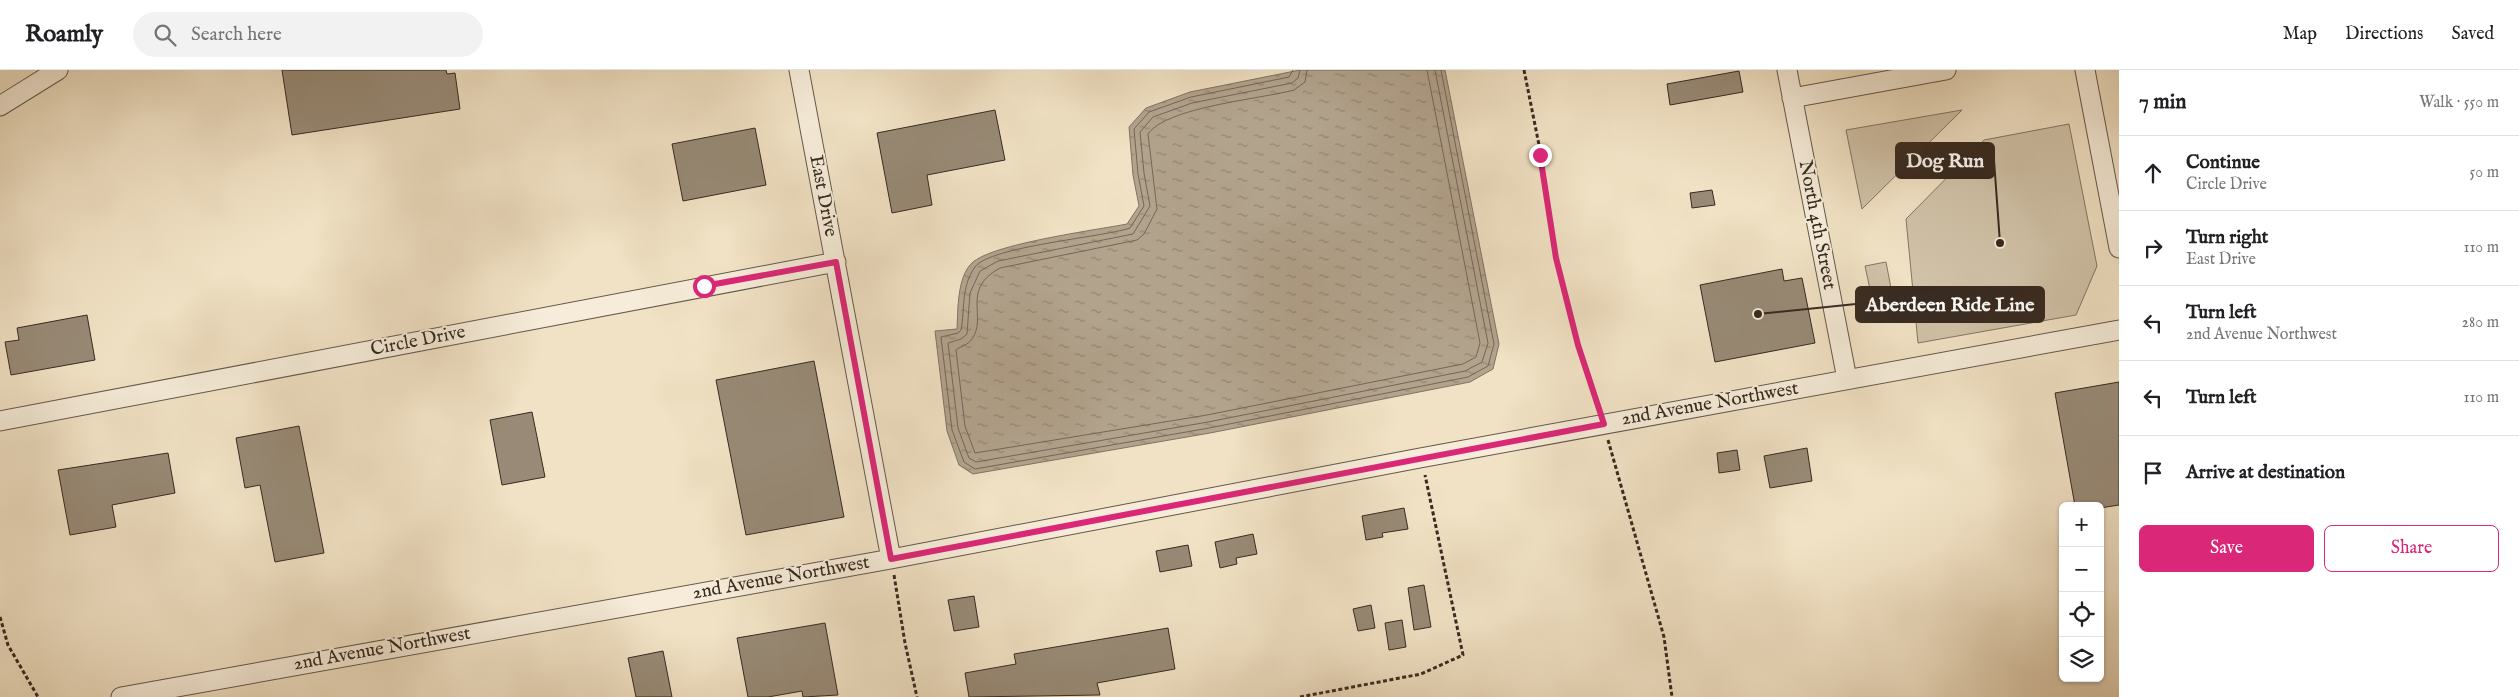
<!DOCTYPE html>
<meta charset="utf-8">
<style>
:root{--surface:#fff;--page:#f2f2f2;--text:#202124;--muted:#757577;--line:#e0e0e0;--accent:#db2777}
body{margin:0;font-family:"IM FELL English",serif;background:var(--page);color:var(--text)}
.controls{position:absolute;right:15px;bottom:15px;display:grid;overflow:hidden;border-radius:8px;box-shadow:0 1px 4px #0004}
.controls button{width:45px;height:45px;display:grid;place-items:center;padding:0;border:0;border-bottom:1px solid var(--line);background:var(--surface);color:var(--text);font:25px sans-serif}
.stop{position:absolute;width:15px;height:15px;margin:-11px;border:4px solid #db2777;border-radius:50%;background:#fff}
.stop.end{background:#db2777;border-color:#fff;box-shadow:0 1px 5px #0008}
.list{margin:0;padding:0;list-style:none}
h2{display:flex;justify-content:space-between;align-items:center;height:65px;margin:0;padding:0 20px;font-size:21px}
h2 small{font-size:16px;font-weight:400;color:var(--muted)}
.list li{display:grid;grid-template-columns:32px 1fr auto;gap:15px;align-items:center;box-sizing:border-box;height:75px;padding:0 20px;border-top:1px solid var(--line)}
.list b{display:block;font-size:19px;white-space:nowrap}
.list p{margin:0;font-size:16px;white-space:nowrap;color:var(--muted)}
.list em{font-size:16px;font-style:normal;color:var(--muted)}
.actions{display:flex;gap:10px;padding:15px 20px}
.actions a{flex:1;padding:11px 0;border:1px solid var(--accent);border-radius:8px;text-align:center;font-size:18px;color:var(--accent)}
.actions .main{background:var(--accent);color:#fff}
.icon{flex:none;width:28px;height:28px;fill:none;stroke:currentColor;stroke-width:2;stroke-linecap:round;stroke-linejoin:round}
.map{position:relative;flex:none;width:2119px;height:627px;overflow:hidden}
header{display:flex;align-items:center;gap:30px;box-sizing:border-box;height:70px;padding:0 25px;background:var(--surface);border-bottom:1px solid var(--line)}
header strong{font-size:24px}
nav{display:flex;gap:28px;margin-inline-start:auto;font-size:18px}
.search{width:350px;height:45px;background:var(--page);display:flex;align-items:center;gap:12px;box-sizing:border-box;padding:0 18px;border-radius:28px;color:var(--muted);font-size:19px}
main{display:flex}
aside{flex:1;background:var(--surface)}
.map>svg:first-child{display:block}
.green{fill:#d1c3a9;stroke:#847665}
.water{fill:url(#water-ripples);stroke:#817362}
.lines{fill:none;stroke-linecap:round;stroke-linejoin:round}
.shore{stroke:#746657;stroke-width:1}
.building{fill:#988a76;stroke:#372a21}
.minor-casing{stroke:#66584a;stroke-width:21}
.path{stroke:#372a21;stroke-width:3;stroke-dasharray:4 2.5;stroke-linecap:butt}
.minor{stroke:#f6ecd9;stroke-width:19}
.route{stroke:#db2777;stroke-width:6}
.labels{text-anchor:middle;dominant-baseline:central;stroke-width:4;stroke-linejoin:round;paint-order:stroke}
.street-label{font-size:19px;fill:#372a21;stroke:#f6ecd9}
.leader{fill:none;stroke:#372a21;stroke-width:2}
.callout-dot{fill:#372a21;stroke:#f6ecd9;stroke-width:2}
.callout{fill:#372a21;stroke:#372a21;stroke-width:2}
.callout-label{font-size:20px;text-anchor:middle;font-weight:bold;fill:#fff}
</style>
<header>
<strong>Roamly</strong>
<div class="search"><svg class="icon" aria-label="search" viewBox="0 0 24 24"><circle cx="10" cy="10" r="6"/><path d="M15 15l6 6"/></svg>Search here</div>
<nav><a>Map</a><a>Directions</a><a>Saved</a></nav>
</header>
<main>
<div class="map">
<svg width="2119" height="627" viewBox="0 0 2119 627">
<defs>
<pattern id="water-ripples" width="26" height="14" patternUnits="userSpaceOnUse" patternTransform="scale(1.25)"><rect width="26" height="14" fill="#b2a38d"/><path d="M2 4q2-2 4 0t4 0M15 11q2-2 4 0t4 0" fill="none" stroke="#928573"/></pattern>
</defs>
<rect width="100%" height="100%" fill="#f1e2c5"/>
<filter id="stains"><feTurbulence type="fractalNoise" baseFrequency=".004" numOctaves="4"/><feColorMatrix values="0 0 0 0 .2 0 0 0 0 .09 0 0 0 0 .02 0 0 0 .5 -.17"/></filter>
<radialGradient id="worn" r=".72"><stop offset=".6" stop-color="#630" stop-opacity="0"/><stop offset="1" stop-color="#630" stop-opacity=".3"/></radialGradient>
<!-- green -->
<path class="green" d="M1962,40l-100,99 -16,-79z
M2069,54l28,142 -21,49 -158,28 -12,-124 78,-79z
M1886,192l9,47 -20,4 -10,-47z"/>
<!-- water -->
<path class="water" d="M1300,0h145l54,274 -6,25 -23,13 -260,51 -237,41 -14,-9 -12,-34 -12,-100 22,-2c1,-19 0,-52 15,-66 19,-19 124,-33 155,-39l12,-18 -6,-31 -4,-48 17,-19 44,-16z"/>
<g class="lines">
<!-- shore -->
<path class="shore" d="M1293,0l-4,7 -98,20 -42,15 -15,17 4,45 6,32 -14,22c-31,10 -139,18 -155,39 -14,19 -10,42 -14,63l-3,3 -17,4 11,93 12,32 11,7 234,-41 259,-51 20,-11 6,-22 -53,-274
M1300,0l-2,8 -6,5 -100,20 -39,14 -13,15 4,41 6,33 -17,28 -135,27 -18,10 -10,22 -3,41 -6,5 -13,4 10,85 11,30 7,4 232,-40 257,-51 17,-9 6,-19 -53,-273
M1307,0l-2,12 -11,8c-33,9 -128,17 -146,44l9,75 -13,25 -7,6 -137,28c-40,22 -12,48 -28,71 -4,6 -11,7 -16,11l9,76 10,27 232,-38 256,-51 13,-7 4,-14 -53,-273"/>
</g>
<!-- building -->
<path class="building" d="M282,0h164l1,4 8,-1 5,36 -168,26z
M1739,1l4,21 -73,13 -3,-21z
M995,40l10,50 -78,15 5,30 -40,8 -15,-80z
M755,58l11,57 -83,16 -11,-57z
M1712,120l3,15 -23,3 -2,-15z
M1782,199l2,12 18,-3 13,65 -100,19 -15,-77z
M87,245l8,45 -84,15 -6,-33 14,-2 -2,-12z
M814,291l30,156 -98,18 -30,-155z
M2119,312v123l-19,3v-2h-25l-20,-113z
M532,342l13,65 -43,8 -12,-65z
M299,356l25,127 -49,9 -15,-77 -15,3 -9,-50z
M1807,378l5,33 -42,7 -6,-32z
M1737,380l3,20 -21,3 -2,-20z
M168,383l7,40 -63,12 4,22 -46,8 -12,-65z
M1404,438l4,21 -26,4 1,4 -17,3 -4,-24z
M1253,464l4,20 -21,4 1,6 -17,4 -5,-26z
M1188,475l4,21 -32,6 -4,-21z
M1424,515l7,42 -17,3 -6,-42z
M974,526l5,31 -25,4 -6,-31z
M1371,535l4,23 -17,3 -5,-22z
M1402,550l4,27 -17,3 -4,-27z
M825,553l13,72 -35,2 -1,-6 -34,6h-20l-11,-59z
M1168,558l7,41 -78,14 3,12 -131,2 -4,-24 51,-9 -2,-10z
M663,581l9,46h-36l-8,-39z"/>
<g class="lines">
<!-- minor casing -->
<g class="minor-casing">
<path id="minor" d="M799,0l92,489
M1787,0l60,309
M2085,0l34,178
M1792,28l154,-28
M0,36l58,-36
M0,351l836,-159
M121,627l770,-138 529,-101 699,-128"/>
</g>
<!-- path -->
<path class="path" d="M1524,0l17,85 15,103 22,87 20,63
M1608,370l56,197 8,60
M894,505l11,68 12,54
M0,547l8,28 30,52
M1300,627l121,-23 42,-19 -38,-180"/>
<!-- minor -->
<use href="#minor" class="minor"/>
</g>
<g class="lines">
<!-- route -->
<path class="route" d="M704,216l132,-24 55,297 713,-135 -26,-79 -22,-87 -16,-103"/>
</g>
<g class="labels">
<!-- street labels -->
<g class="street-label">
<text transform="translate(823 126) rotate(79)">East Drive</text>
<text transform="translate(1817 155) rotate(79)">North 4th Street</text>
<text transform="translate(418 271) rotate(-11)">Circle Drive</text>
<text transform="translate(1710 334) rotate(-10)">2nd Avenue Northwest</text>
<text transform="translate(781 508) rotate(-10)">2nd Avenue Northwest</text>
<text transform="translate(382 579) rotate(-10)">2nd Avenue Northwest</text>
</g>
</g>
<!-- callouts -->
<path class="leader" d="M2000 173L1994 90M1758 244L1856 234"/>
<g class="callout-dot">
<circle cx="2000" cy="173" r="5"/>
<circle cx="1758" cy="244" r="5"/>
</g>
<g class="callout">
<rect x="1896" y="73" width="98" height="35" rx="5"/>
<rect x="1856" y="217" width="188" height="35" rx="5"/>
</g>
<g class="callout-label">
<text x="1945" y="97">Dog Run</text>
<text x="1950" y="241">Aberdeen Ride Line</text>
</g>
<rect width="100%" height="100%" filter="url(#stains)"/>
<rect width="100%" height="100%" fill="url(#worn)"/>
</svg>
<div class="controls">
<button>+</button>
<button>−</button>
<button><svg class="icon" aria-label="locate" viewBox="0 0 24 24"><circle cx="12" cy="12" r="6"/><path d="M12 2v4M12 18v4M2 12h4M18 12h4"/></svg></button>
<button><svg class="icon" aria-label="layers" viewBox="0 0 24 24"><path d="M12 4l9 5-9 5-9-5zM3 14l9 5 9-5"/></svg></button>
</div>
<div class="stop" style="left:704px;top:216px"></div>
<div class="stop end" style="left:1540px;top:85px"></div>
</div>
<aside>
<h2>7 min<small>Walk · 550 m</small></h2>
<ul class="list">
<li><svg class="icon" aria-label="ahead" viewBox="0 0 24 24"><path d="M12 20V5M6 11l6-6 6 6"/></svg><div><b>Continue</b><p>Circle Drive</p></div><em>50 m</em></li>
<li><svg class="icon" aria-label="right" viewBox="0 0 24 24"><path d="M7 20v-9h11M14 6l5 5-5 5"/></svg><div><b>Turn right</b><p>East Drive</p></div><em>110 m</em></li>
<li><svg class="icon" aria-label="left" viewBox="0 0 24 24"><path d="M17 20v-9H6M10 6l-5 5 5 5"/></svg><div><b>Turn left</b><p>2nd Avenue Northwest</p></div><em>280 m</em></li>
<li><svg class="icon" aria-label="left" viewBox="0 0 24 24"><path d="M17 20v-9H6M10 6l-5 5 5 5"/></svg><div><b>Turn left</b></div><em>110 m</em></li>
<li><svg class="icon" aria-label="arrive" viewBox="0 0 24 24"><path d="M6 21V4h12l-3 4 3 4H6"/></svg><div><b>Arrive at destination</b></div></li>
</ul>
<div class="actions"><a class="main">Save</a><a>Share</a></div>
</aside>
</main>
